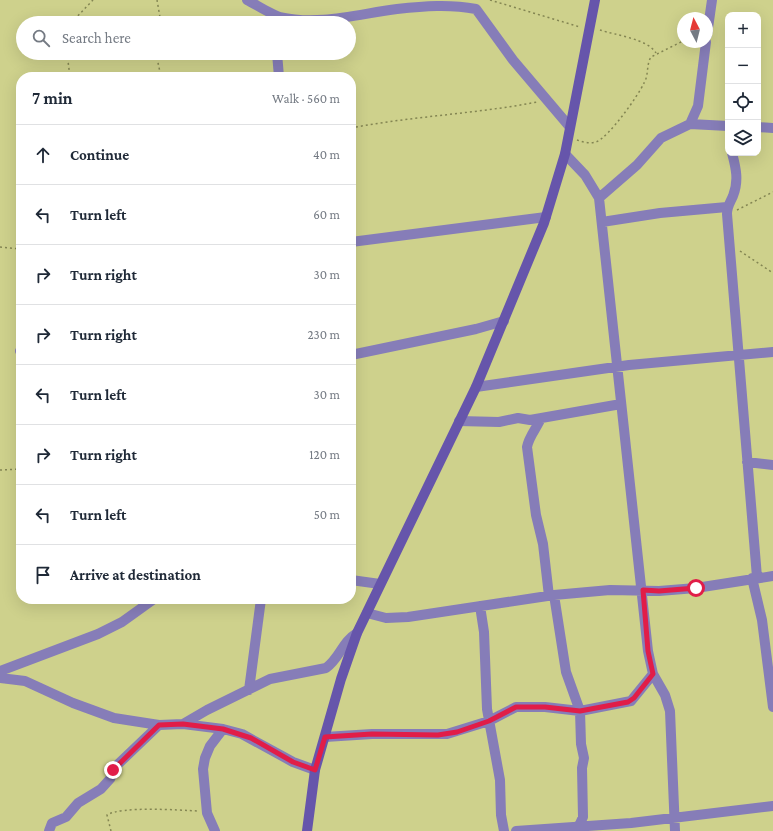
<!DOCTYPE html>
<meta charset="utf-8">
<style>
:root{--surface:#fff;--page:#f6f6f7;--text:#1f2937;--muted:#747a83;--line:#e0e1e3}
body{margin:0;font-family:"Crimson Pro",serif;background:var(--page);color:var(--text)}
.controls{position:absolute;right:12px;top:12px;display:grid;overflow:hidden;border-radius:8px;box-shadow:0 4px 16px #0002}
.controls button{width:36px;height:36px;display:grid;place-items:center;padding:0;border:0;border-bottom:1px solid var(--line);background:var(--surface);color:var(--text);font:20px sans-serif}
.compass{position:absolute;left:677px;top:12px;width:36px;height:36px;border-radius:50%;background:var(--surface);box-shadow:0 4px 16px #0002;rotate:353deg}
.stop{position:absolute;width:12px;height:12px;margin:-9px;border:3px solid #e11d48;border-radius:50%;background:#fff}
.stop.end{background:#e11d48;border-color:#fff;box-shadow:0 1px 4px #0008}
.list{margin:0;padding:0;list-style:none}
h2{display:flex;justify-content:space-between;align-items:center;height:52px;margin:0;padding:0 16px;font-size:17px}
h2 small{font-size:13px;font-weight:400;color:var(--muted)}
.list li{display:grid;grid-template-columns:26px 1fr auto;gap:12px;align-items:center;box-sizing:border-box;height:60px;padding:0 16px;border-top:1px solid var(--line)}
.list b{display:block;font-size:15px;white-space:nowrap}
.list em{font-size:13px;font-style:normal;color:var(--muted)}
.icon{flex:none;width:22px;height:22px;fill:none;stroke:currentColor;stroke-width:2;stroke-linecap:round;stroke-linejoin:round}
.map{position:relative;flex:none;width:773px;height:831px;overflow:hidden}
.search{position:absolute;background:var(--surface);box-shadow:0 4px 16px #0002;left:16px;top:16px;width:340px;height:44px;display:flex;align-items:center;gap:10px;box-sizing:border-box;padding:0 14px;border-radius:22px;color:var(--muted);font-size:15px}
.panel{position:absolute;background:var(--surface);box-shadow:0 4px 16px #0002;left:16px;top:72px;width:340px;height:532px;border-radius:16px}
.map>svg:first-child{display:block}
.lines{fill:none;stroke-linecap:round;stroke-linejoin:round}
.path{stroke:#838552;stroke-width:1.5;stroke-dasharray:2 3;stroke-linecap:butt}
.minor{stroke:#867db8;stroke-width:10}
.secondary{stroke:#6655ab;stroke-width:10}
.route{stroke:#e11d48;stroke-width:5}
</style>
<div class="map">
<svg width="773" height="831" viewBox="0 0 773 831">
<rect width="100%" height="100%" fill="#ced18c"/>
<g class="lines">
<!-- path -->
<path class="path" d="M157,0l4,23
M490,0l90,27
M71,23l22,-23
M600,30c15,5 48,9 56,23
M67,53l3,24
M156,53l5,24
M161,75h18l4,2
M351,128c62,-12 124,-14 186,-26
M577,140c6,2 13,4 19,2 13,-5 42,-46 48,-59 5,-8 2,-18 7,-26l32,-16
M737,210l36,-18
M0,247l21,2
M740,251l33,22
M0,470l21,-1
M111,831l-4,-16c14,-9 72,-5 91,-4"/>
<!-- minor -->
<path class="minor" d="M247,0c8,4 25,15 33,17 39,9 78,-3 117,-8 27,-3 53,-5 79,0l37,51 56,66
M707,35l5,-35
M277,53l2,24
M690,124l38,2
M758,127l15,1
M732,153c4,15 7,28 1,43 -3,7 -6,10 -6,18l30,363
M565,154l20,21 14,23 49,453 5,23 12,21 5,16 5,120
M599,198l38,-33 24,-27 29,-14 8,-18 8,-64
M602,222l58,-9 67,-6
M351,242l195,-25
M20,351l1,-1
M351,355l125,-26 28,-8
M476,387l153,-22 144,-13
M541,418c-4,10 -12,18 -14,29l9,68 7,29 6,52
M459,421l40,1 19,-4 12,2 91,-16
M747,462l26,3
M752,578l10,42 11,87
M351,580l29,4
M480,606l4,26 3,77 13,71 1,35 3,16
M367,613l19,5 22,-1 146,-22 56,-5 49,1 37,-3 77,-12
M0,671l98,-37 24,-12 32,-23
M0,678l25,3 48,22 41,15 45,7 24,-1 40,5 19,5 51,28 22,8
M249,690l12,-91
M183,724l24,-14 63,-31 56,-11c14,-10 16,-26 31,-35
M325,737l47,-3h75l42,-13 27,-14h29l35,4 -14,-39 -12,-77
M577,830l6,-13 -1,-49 2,-10 -3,-14 -1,-33 51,-10 22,-27
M49,831l3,-8 14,-6 12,-14 23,-14 9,-10 5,-12 44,-42
M215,831l-8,-18 -4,-44 2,-11 5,-12 13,-17
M516,831l115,-8 142,-17"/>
<!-- secondary -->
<path class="secondary" d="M307,831l8,-61 26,-91 16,-46 119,-246 68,-164 21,-69 30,-154"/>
</g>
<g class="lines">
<!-- route -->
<path class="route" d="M113,770l46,-45 24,-1 40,5 28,9 42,24 22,8 10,-33 47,-3 66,1 19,-3 32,-11 27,-14h29l35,4 48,-9 6,-4 19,-24 -5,-23 -5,-61 16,1 37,-3"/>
</g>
</svg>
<div class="controls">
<button>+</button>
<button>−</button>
<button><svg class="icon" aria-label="locate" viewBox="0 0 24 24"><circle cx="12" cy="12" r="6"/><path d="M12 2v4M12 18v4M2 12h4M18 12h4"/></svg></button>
<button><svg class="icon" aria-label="layers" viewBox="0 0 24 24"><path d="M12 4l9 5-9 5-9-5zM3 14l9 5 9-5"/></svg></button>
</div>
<svg class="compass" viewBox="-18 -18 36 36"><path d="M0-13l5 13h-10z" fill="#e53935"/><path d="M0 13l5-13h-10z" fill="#747a83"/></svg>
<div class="stop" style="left:696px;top:588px"></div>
<div class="stop end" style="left:113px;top:770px"></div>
<div class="search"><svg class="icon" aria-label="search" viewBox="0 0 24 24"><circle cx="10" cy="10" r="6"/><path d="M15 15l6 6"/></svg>Search here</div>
<section class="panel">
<h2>7 min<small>Walk · 560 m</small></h2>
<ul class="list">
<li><svg class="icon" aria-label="ahead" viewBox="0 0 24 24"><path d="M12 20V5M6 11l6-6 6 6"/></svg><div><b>Continue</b></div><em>40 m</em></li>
<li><svg class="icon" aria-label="left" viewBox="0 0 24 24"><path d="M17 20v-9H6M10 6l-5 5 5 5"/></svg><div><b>Turn left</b></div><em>60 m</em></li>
<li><svg class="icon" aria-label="right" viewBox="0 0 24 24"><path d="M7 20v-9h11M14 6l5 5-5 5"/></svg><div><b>Turn right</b></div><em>30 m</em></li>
<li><svg class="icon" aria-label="right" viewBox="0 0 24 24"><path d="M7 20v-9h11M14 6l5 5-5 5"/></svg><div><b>Turn right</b></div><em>230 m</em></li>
<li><svg class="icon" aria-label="left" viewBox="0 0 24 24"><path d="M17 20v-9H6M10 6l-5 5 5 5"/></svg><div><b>Turn left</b></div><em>30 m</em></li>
<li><svg class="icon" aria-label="right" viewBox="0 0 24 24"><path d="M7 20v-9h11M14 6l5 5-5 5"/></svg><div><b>Turn right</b></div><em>120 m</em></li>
<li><svg class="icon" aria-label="left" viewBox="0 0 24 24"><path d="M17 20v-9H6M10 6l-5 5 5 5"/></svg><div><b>Turn left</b></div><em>50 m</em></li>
<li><svg class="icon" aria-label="arrive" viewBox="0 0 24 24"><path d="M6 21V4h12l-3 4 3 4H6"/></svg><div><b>Arrive at destination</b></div></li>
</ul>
</section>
</div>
